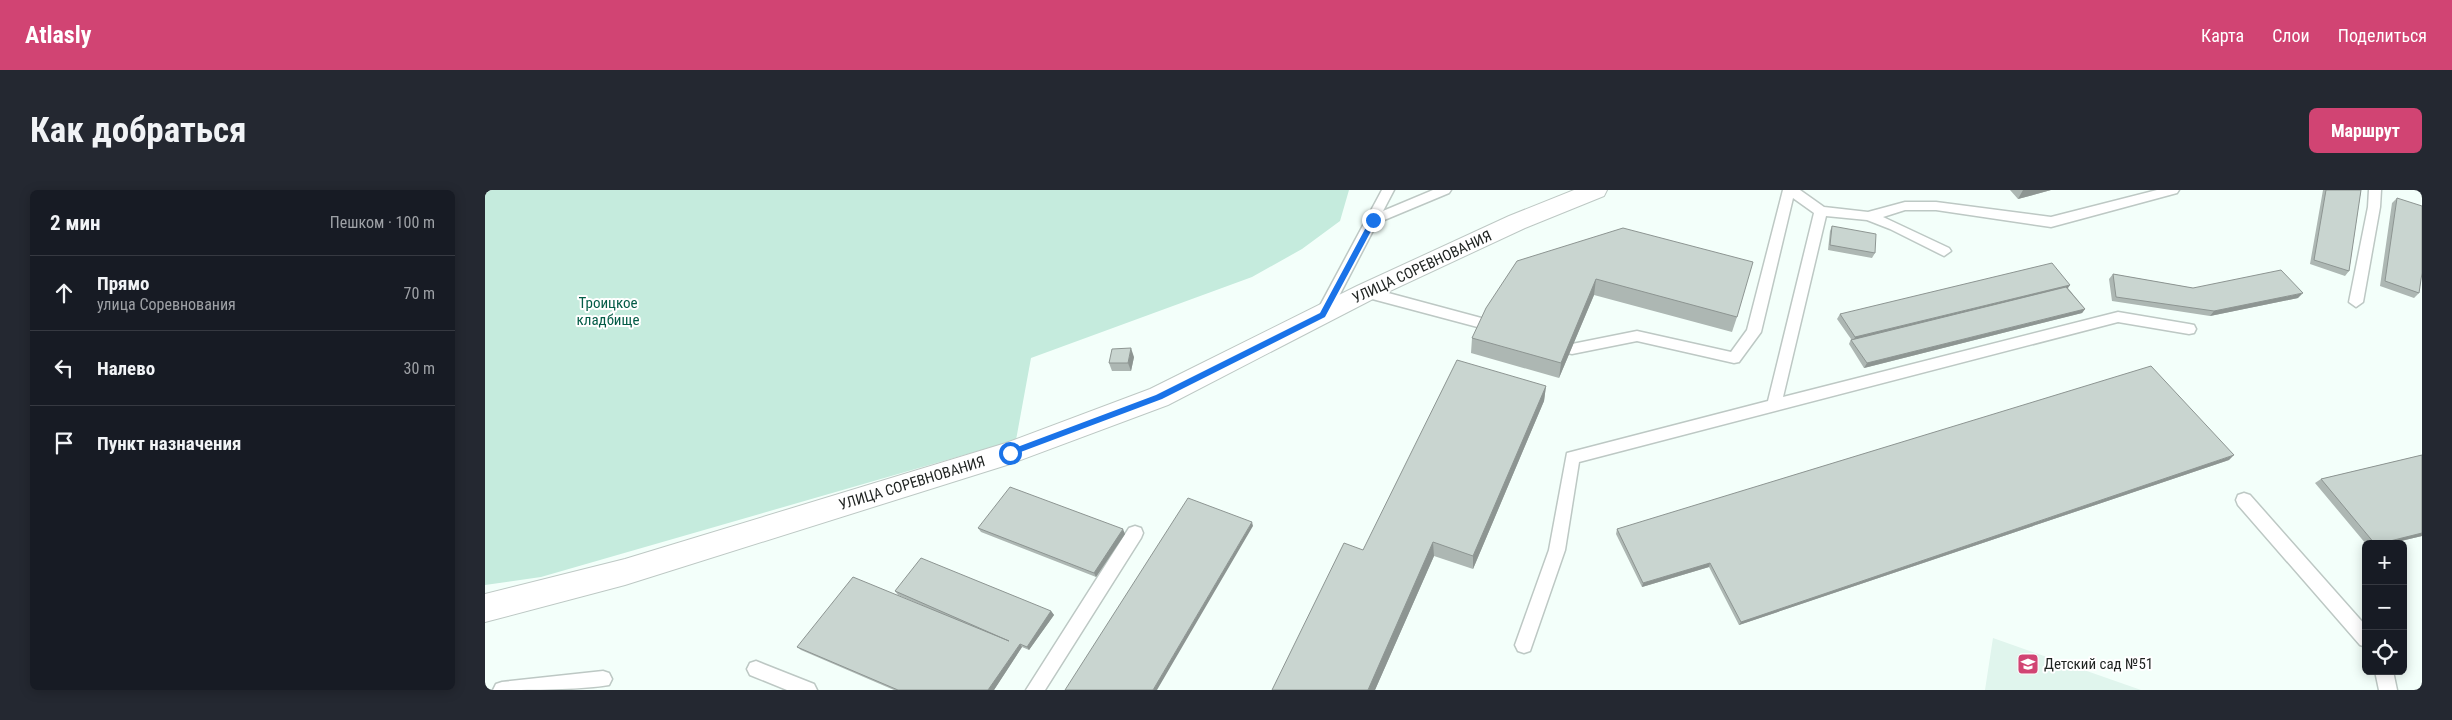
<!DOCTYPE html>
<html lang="ru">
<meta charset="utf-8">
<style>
:root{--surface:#171b24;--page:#242831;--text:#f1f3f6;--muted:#9ea1a6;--line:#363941;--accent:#d14473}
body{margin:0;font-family:"Roboto Condensed",sans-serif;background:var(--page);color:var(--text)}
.controls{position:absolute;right:15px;bottom:15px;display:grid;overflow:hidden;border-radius:8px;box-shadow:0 2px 12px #0003}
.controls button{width:45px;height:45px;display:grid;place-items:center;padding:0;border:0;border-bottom:1px solid var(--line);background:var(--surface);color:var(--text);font:25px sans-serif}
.stop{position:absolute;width:15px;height:15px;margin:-11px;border:4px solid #1a73e8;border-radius:50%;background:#fff}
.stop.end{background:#1a73e8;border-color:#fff;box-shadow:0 1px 5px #0008}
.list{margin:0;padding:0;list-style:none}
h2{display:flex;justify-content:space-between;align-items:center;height:65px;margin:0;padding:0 20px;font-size:21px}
h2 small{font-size:16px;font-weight:400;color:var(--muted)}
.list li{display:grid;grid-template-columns:32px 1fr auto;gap:15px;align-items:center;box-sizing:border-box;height:75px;padding:0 20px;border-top:1px solid var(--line)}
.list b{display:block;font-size:19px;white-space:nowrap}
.list p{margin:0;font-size:16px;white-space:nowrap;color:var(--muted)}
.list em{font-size:16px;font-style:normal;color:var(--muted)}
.icon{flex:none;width:28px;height:28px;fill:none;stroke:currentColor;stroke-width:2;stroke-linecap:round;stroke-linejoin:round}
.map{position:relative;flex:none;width:1937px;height:500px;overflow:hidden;border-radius:8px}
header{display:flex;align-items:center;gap:30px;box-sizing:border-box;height:70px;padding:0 25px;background:var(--accent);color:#fff}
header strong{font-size:24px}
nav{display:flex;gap:28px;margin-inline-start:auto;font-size:18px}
.intro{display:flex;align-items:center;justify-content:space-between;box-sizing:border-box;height:120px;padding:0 30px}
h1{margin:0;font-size:35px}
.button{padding:12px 22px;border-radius:8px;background:var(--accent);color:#fff;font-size:18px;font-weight:700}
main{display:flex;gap:30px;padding:0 30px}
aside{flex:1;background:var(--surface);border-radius:8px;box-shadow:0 2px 12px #0003}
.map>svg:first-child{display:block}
.built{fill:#e0f5ed}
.green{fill:#c5ebdd}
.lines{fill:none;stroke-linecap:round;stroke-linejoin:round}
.service-casing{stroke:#bdc8c4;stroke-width:3}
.minor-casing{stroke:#bdc8c4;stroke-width:2}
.service{fill:#fff;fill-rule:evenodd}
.minor{fill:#fff;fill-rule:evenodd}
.wall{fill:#adb7b3}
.shaded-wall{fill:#8d9592}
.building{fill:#c9d5d0;stroke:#8d9592}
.route{fill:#1a73e8}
.labels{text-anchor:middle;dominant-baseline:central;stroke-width:4;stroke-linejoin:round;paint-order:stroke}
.street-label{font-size:15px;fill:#1e2220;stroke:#fff}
.park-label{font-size:15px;fill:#045c47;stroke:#fff}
.poi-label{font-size:15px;fill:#1e2220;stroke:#fff;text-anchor:start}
</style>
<header>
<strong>Atlasly</strong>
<nav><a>Карта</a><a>Слои</a><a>Поделиться</a></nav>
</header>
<div class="intro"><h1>Как добраться</h1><a class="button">Маршрут</a></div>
<main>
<aside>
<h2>2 мин<small>Пешком · 100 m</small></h2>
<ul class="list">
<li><svg class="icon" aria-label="ahead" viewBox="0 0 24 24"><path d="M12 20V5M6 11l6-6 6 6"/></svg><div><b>Прямо</b><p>улица Соревнования</p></div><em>70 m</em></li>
<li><svg class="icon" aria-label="left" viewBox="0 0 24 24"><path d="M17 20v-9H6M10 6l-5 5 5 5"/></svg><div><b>Налево</b></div><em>30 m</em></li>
<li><svg class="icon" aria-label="arrive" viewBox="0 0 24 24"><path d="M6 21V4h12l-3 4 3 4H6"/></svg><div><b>Пункт назначения</b></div></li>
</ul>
</aside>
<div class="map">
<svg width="1937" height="500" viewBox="0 0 1937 500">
<rect width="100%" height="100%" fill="#f3fffa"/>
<!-- built -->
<path class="built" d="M1508,448l148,52h-156z"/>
<!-- green -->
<path class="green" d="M0,0h864l-9,31 -38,28 -50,28 -221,81 -15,82 -475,137 -56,8z"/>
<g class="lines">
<!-- service casing -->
<g class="service-casing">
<path id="service" d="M897,0h12l-11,21 50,-21h18l-2,3 -72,30 -50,96h-10l-2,-4z
M1298,0h17l24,17 44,5 37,-10h31l115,15 106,-27h22l-2,3 -126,34 -115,-17h-31l-22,7 66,31 2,3 -7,5 -54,-27 -23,-9 -41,-4 -43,181 335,-85 71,12 5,1 2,4 -2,4 -5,1 -71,-12 -539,140 -14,88 -35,101 -6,2 -6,-2 -3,-6 34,-95 18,-97 201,-52 46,-188 -21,-15 -32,134 -22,30 -5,1 -97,-22 -65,13 -5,-1 -2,-4 2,-4 70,-14 94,21 16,-22z
M1884,0h12l-1,17 -17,95 -7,5 -7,-5 19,-95z
M881,97l119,32 5,1 2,4 -2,4 -5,1 -124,-33 -2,-4 2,-4z
M1759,303l6,2 116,131v21l-6,-2 -122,-140 -2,-5 2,-5z
M650,336l6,2 2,5 -2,5 -96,152h-19l103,-162z
M271,471l58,23 3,6h-30l-37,-15 -3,-6 3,-6z
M118,481l6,2 3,6 -3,6c-28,5 -84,5 -116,5l3,-6 6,-2z
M1890,481h18l4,19h-18z"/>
</g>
<!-- minor casing -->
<g class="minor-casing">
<path id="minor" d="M1089,0h33l-3,6 -79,32 -150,70 -207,107 -158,59 -385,121 -140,37v-28l140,-35 381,-116 144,-54 207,-103 152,-70z"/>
</g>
<!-- service -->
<use href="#service" class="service"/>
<!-- minor -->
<use href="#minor" class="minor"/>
</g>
<!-- wall -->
<path class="wall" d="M1525,0h41l-33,9z
M1838,0h38l-12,81 -4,5 -35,-12z
M1912,8l22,95 -5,5 -34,-12 12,-83z
M1347,36l43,27 -3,5 -44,-8 2,-19z
M1138,38l114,89 -5,15 -138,-37 -35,83 -88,-25 1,-15z
M1628,84l80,14 105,10 -88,18 -98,-15 -3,-22z
M1585,95l-2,3 17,21 -3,4 -218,55 -15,-24 2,-5 -14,-20 3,-5z
M649,167l-3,14h-19l-3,-8z
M1061,196l-2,15 -71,168 -39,-13 -59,134h-103l91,-140z
M1937,265v81l-34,8h-22l-51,-61 6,-4z
M1744,270l-490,165 -30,-58 -67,20 -26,-53 1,-5z
M493,338l147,6 -29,43 -115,-45z
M410,401l156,20 3,4 -25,35 -7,-3 -28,43h-100l-93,-40 -4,-3 134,-38 -33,-14z"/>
<!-- shaded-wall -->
<path class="shaded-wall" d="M1538,0h28l-33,9z
M1111,89l-2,16 -35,83 2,-15z
M1585,95l-3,4 -214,53 2,-5z
M1818,103l-5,5 -88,18 4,-5z
M1600,119l-3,4 -218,55 3,-5z
M646,158l3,9 -3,14 -3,-8z
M1061,196l-2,15 -71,168v-13z
M1749,265l-5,5 -490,165 2,-3z
M767,332l1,4 -96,164h-4z
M638,339l2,5 -29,43 -2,-4z
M1937,343v3l-34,8h-10z
M948,352l1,14 -59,134h-7z
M1225,373l-1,4 -67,20 1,-4z
M566,421l3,4 -25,35 -2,-3z
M535,454l2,3 -28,43h-6z"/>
<!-- building -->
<path class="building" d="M1841,0h35l-12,81 -35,-11z
M1912,8l25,8v67l-3,20 -34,-12z
M1347,36l44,8 -1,19 -45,-8z
M1138,38l130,34 -16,55 -141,-38 -35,84 -89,-25 14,-30 31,-47z
M1567,73l18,22 -215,52 -15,-23z
M1796,80l22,23 -89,18 -98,-14 -3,-23 80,14z
M1581,97l19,22 -218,54 -16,-23z
M646,158l-3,15h-19l3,-14z
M972,170l89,26 -73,170 -40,-14 -65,148h-96l72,-147 19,7z
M1666,176l83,89 -493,167 -31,-59 -67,20 -26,-54z
M1937,265v78l-44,11h-3l-54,-65z
M525,297l113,42 -29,44 -116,-45z
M703,308l64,24 -99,168h-88z
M436,368l130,53 -24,36 -7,-3 -32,46h-90l-101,-43 56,-70 156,64 -114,-50z"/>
<!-- route -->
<path class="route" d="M886,28l6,2 -52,97 -163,82 -149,56h-6v-4l149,-56 164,-82z"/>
<!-- icons -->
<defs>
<g id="school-square" transform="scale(1.125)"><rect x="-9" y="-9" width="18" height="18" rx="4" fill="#d14473" stroke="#fff"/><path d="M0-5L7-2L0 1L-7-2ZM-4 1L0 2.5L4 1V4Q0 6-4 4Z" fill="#fff"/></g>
</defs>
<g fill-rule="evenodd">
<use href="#school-square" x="1543" y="474"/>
</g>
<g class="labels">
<!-- street labels -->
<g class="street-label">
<text transform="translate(937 77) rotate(-25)">УЛИЦА СОРЕВНОВАНИЯ</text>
<text transform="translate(427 293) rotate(-17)">УЛИЦА СОРЕВНОВАНИЯ</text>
</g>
<!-- park labels -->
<g class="park-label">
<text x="123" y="113">Троицкое<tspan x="123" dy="17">кладбище</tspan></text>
</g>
<!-- poi labels -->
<g class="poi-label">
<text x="1559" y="474">Детский сад №51</text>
</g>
</g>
</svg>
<div class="controls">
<button>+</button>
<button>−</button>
<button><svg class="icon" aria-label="locate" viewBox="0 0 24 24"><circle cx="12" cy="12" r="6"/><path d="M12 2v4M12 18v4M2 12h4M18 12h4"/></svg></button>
</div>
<div class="stop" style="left:525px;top:263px"></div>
<div class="stop end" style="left:888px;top:30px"></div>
</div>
</main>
